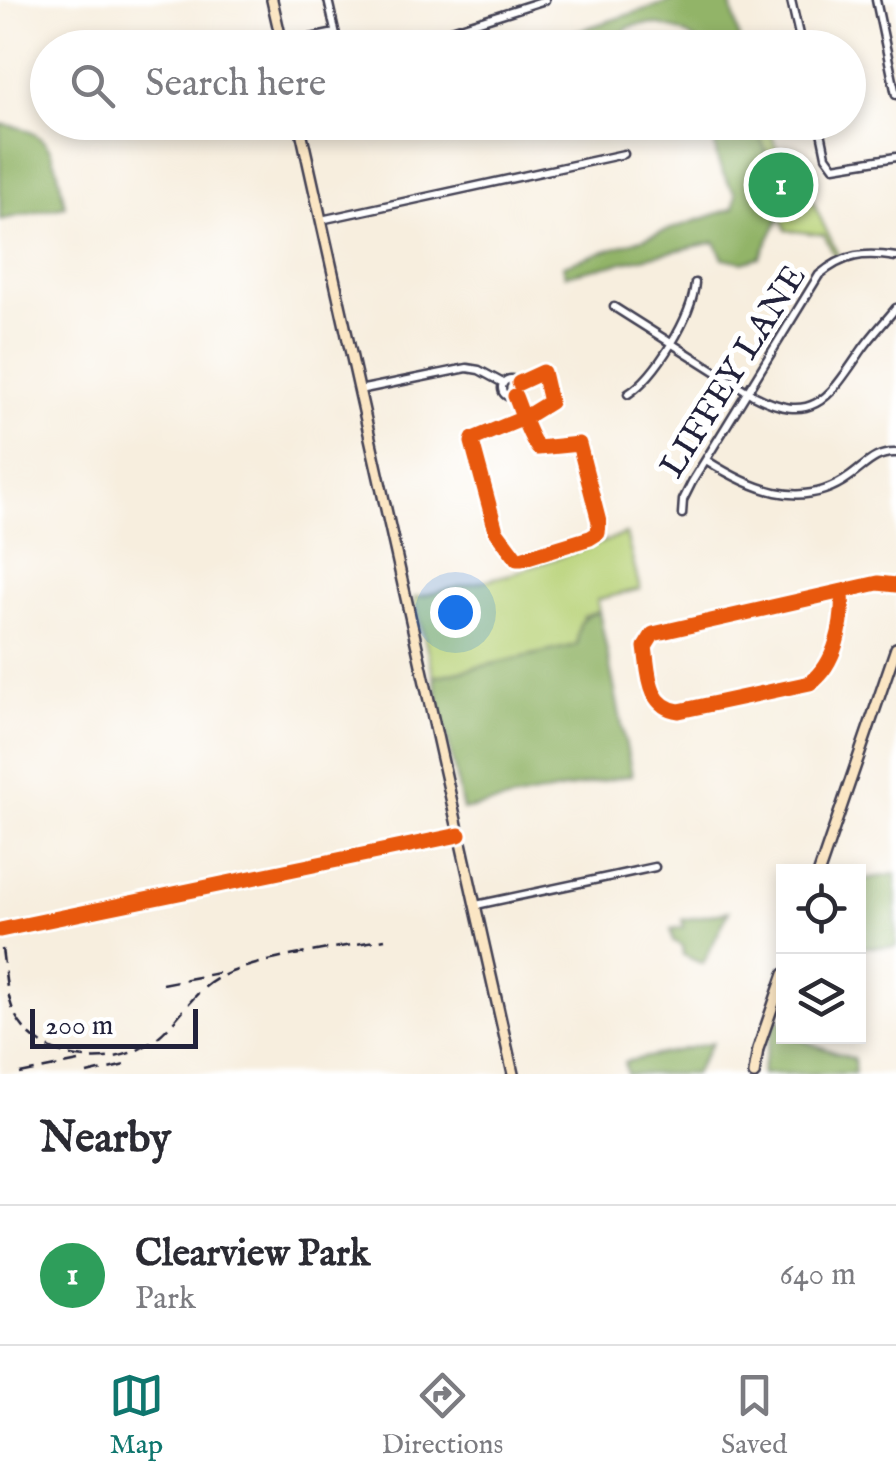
<!DOCTYPE html>
<style>
:root{--surface:#fff;--page:#f2f2f3;--text:#2b2b33;--muted:#7c7c81;--line:#e1e1e2;--accent:#0f766e}
body{margin:0;font-family:"IM FELL English",serif;background:var(--page);color:var(--text)}
.controls{position:absolute;right:30px;bottom:30px;display:grid;overflow:hidden;border-radius:0px;box-shadow:0 5px 15px #0003}
.controls button{width:90px;height:90px;display:grid;place-items:center;padding:0;border:0;border-bottom:2px solid var(--line);background:var(--surface);color:var(--text);font:50px sans-serif}
.scale{position:absolute;left:30px;bottom:25px;width:168px;box-sizing:border-box;padding-left:10px;border:5px solid #22223b;border-top:0;font-size:28px;line-height:35px;white-space:nowrap;color:#22223b;-webkit-text-stroke:8px #fff;paint-order:stroke}
.you{position:absolute;left:455px;top:612px;width:35px;height:35px;margin:-25px;border:8px solid #fff;border-radius:50%;background:#1a73e8;box-shadow:0 0 0 15px #1a73e833}
.badge{display:grid;place-items:center;width:65px;height:65px;border-radius:50%;background:var(--accent);color:#fff;font-size:32px;font-weight:700}
.pin{position:absolute;translate:-50% -50%;border:5px solid #fff;box-shadow:0 2px 10px #0006}
.list{margin:0;padding:0;list-style:none}
h2{display:flex;justify-content:space-between;align-items:center;height:130px;margin:0;padding:0 40px;font-size:42px}
h2 small{font-size:32px;font-weight:400;color:var(--muted)}
.list li{display:grid;grid-template-columns:65px 1fr auto;gap:30px;align-items:center;box-sizing:border-box;height:140px;padding:0 40px;border-top:2px solid var(--line)}
.list b{display:block;font-size:38px;white-space:nowrap}
.list p{margin:0;font-size:32px;white-space:nowrap;color:var(--muted)}
.list em{font-size:32px;font-style:normal;color:var(--muted)}
.icon{flex:none;width:55px;height:55px;fill:none;stroke:currentColor;stroke-width:2;stroke-linecap:round;stroke-linejoin:round}
.map{position:relative;flex:none;width:896px;height:1074px;overflow:hidden}
.search{position:absolute;background:var(--surface);box-shadow:0 5px 15px #0003;left:30px;right:30px;top:30px;height:110px;display:flex;align-items:center;gap:25px;box-sizing:border-box;padding:0 35px;border-radius:55px;color:var(--muted);font-size:38px}
.sheet{height:270px;background:var(--surface)}
nav{display:flex;justify-content:space-around;align-items:center;box-sizing:border-box;height:140px;border-top:2px solid var(--line);background:var(--surface);font-size:28px;color:var(--muted)}
nav a{display:grid;justify-items:center;gap:5px}
nav .on{color:var(--accent)}
.map>svg:first-child{display:block}
.green{fill:#b8d277;stroke:#6d7a59;stroke-width:2.5}
.forest{fill:#92b468;stroke:#5a6b52;stroke-width:2.5}
.lines{fill:none;stroke-linecap:round;stroke-linejoin:round}
.street-casing{stroke:#424153;stroke-width:11}
.secondary-casing{stroke:#424153;stroke-width:14}
.street{stroke:#fff;stroke-width:6}
.secondary{stroke:#fbe6c4;stroke-width:9}
.rail{stroke:#22223b;stroke-width:2.5;stroke-dasharray:15 8;stroke-linecap:butt}
.cycleway-casing{stroke:#fff;stroke-width:21}
.cycleway{stroke:#e8590c;stroke-width:15}
.labels{text-anchor:middle;dominant-baseline:central;stroke-width:10;stroke-linejoin:round;paint-order:stroke}
.street-label{font-size:35px;fill:#22223b;stroke:#fff}
</style>
<div class="map">
<svg width="896" height="1074" viewBox="0 0 896 1074">
<rect width="100%" height="100%" fill="#fff"/>
<filter id="ink" filterUnits="userSpaceOnUse"><feTurbulence type="fractalNoise" baseFrequency=".01" numOctaves="2"/><feDisplacementMap in="SourceGraphic" scale="20" xChannelSelector="R" yChannelSelector="G"/><feConvolveMatrix kernelMatrix="1 2 1 2 8 2 1 2 1" color-interpolation-filters="sRGB"/></filter>
<filter id="wash" filterUnits="userSpaceOnUse"><feTurbulence type="fractalNoise" baseFrequency=".0048" numOctaves="4" result="noise"/><feDisplacementMap in="SourceGraphic" scale="40" xChannelSelector="R" yChannelSelector="G"/><feGaussianBlur stdDeviation="2.25" result="paint"/><feColorMatrix in="noise" values="0 0 0 0 0 0 0 0 0 0 0 0 0 0 0 0 0 1.4 0 .05"/><feComposite in="paint" operator="in"/></filter>
<g filter="url(#wash)">
<rect width="100%" height="100%" fill="#f7eede"/>
<!-- green -->
<path class="green" d="M751,123h15l17,38 -3,14 32,25 26,55 -3,2 -11,-22 -38,-5 -14,-35z
M626,534l14,55 -43,11 2,12 -15,4 -7,29 -143,32 -20,-79 97,-24z"/>
<!-- forest -->
<path class="forest" d="M674,0h56l11,47h-39c-15,-16 -49,-29 -72,-20 -5,2 -9,8 -13,11l1,9h-90z
M717,123h37l17,40 10,52 -21,42 -18,5 -19,-4 -8,-16 -150,33 -2,-10 171,-57 2,-15c-17,-20 -25,-44 -19,-70z
M0,124c56,6 55,35 65,82l-65,14z
M599,612l33,163 -169,35 -29,-133 143,-32c1,-20 1,-28 22,-33z
M896,874v73h-37v-67z
M729,911l-26,53 -20,-9 -1,-9 -9,-5 -2,-12 13,-2 -2,-7z
M775,1019l8,3 1,14 9,1 61,22 1,14 -94,1z
M712,1043l-18,31h-67l-3,-12z"/>
</g>
<g filter="url(#ink)">
<g class="lines">
<!-- street casing -->
<g class="street-casing">
<path id="street" d="M328,0l11,48
M791,0l11,48
M876,0l20,95
M282,44l53,-11
M395,48l150,-48
M819,122l7,34 8,11 62,-10
M321,220l303,-66
M614,307l139,88c60,31 76,3 108,-44 10,-15 23,-28 35,-43
M502 388a9 9 0 1 1 18 0a9 9 0 1 1-18 0Z
M359,390l108,-22 12,2 24,13
M628,394c28,-18 64,-77 67,-111
M515,396c7,17 12,37 23,52l41,-4 20,78 -1,11 -8,5 -69,21h-4l-21,-28 -24,-89 1,-3 51,-21 26,-16 -7,-30 -24,11
M706,460c44,28 95,52 143,17 16,-11 26,-25 47,-24
M682,514l1,-14 9,-18 127,-207c25,-21 45,-23 77,-18
M842,592c2,31 -6,72 -32,91l-131,28c-32,-4 -30,-38 -34,-64l8,-13 225,-51 18,2
M476,905l179,-38
M0,930l459,-95"/>
</g>
<!-- secondary casing -->
<g class="secondary-casing">
<path id="secondary" d="M272,0l11,48
M299,122l214,952
M819,872l77,-224
M754,1074l4,-25 26,-75"/>
</g>
<!-- street -->
<use href="#street" class="street"/>
<!-- secondary -->
<use href="#secondary" class="secondary"/>
<!-- rail -->
<path class="rail" d="M2,949c3,20 4,43 11,61 21,52 98,62 140,31 25,-18 39,-50 67,-64 41,-20 119,-29 165,-38
M162,984l56,-11
M20,1074l59,-12
M87,1074l38,-9"/>
<!-- cycleway casing -->
<g class="cycleway-casing">
<path id="cycleway" d="M515,396c7,17 12,37 23,52l41,-4 20,78 -1,11 -8,5 -69,21h-4l-21,-28 -24,-89 1,-3 51,-21 26,-16 -7,-30 -24,11
M842,592c2,31 -6,72 -32,91l-131,28c-32,-4 -30,-38 -34,-64l8,-13 225,-51 18,2
M0,930l459,-95"/>
</g>
<!-- cycleway -->
<use href="#cycleway" class="cycleway"/>
</g>
</g>
<g class="labels">
<!-- street labels -->
<g class="street-label">
<text transform="translate(734 372) rotate(-58)">LIFFEY LANE</text>
</g>
</g>
</svg>
<div class="controls">
<button><svg class="icon" aria-label="locate" viewBox="0 0 24 24"><circle cx="12" cy="12" r="6"/><path d="M12 2v4M12 18v4M2 12h4M18 12h4"/></svg></button>
<button><svg class="icon" aria-label="layers" viewBox="0 0 24 24"><path d="M12 4l9 5-9 5-9-5zM3 14l9 5 9-5"/></svg></button>
</div>
<div class="scale">200 m</div>
<div class="you"></div>
<div class="pin badge" style="left:781px;top:185px;background:#2e9e5b">1</div>
<div class="search"><svg class="icon" aria-label="search" viewBox="0 0 24 24"><circle cx="10" cy="10" r="6"/><path d="M15 15l6 6"/></svg>Search here</div>
</div>
<section class="sheet">
<h2>Nearby<small></small></h2>
<ul class="list">
<li><span class="badge" style="background:#2e9e5b">1</span><div><b>Clearview Park</b><p>Park</p></div><em>640 m</em></li>
</ul>
</section>
<nav>
<a class="on"><svg class="icon" aria-label="map" viewBox="0 0 24 24"><path d="M3 6l6-2 6 2 6-2v14l-6 2-6-2-6 2zM9 4v14M15 6v14"/></svg>Map</a>
<a><svg class="icon" aria-label="directions" viewBox="0 0 24 24"><path d="M12 3l9 9-9 9-9-9zM9 14v-3h6M13 9l2 2-2 2"/></svg>Directions</a>
<a><svg class="icon" aria-label="saved" viewBox="0 0 24 24"><path d="M7 4h10v16l-5-4-5 4z"/></svg>Saved</a>
</nav>
